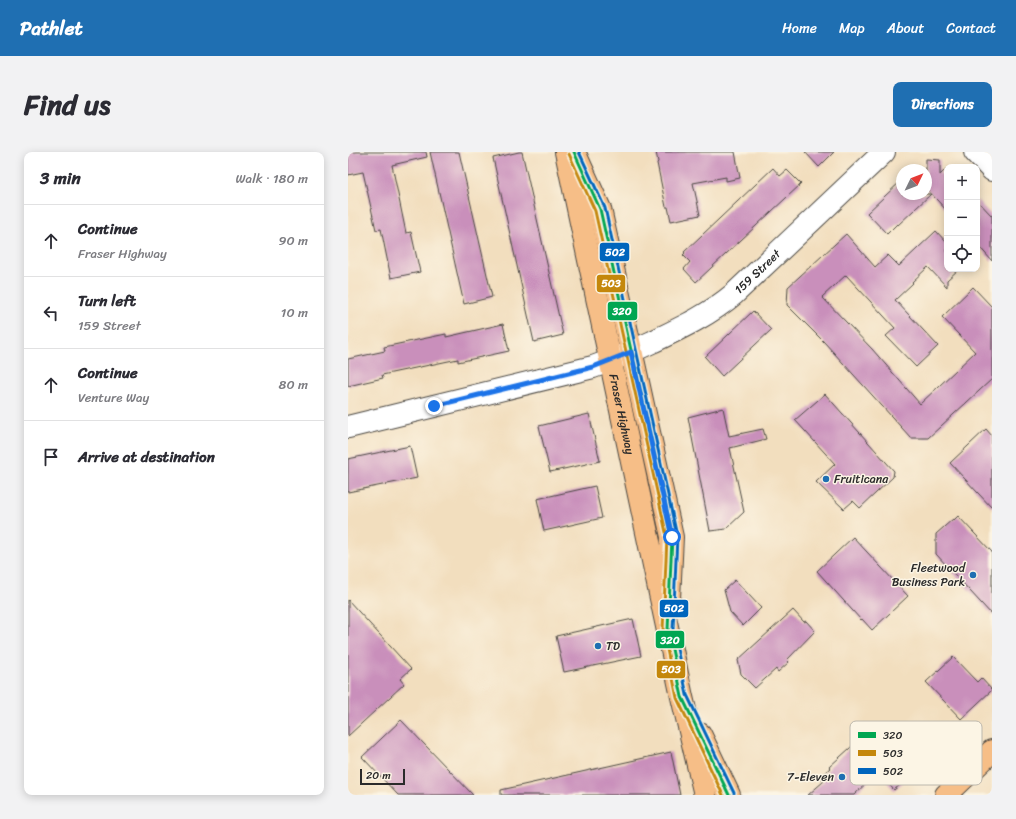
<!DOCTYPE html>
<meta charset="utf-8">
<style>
:root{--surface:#fff;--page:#f2f2f3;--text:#2b2b33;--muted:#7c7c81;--line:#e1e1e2;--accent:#1f6fb2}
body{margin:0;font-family:Sriracha,sans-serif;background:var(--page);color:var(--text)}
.controls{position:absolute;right:12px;top:12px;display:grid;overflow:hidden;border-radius:8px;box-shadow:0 2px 10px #0003}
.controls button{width:36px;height:36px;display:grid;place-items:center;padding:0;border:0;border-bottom:1px solid var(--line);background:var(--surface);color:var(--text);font:20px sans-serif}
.compass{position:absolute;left:548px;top:12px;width:36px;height:36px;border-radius:50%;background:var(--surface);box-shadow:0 2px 10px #0003;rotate:47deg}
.scale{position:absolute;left:12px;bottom:10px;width:45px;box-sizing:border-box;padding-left:4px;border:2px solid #2b2b2b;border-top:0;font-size:11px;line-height:14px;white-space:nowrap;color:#2b2b2b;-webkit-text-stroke:3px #fcf5e5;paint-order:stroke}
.stop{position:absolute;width:12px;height:12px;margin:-9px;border:3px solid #1a73e8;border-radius:50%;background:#fff}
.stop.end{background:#1a73e8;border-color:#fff;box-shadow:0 1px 4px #0008}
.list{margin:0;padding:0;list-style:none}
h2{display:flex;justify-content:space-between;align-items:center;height:52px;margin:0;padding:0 16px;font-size:17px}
h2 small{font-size:13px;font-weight:400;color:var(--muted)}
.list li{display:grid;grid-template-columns:26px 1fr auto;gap:12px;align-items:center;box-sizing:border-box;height:72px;padding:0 16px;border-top:1px solid var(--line)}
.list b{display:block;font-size:15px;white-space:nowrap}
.list p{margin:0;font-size:13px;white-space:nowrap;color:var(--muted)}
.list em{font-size:13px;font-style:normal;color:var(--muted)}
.icon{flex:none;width:22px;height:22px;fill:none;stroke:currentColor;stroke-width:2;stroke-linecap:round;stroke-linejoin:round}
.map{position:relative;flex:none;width:644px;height:643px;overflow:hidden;border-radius:8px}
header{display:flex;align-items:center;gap:24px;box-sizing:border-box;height:56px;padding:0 20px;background:var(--accent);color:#fff}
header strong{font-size:19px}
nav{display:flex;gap:22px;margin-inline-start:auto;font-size:14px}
.intro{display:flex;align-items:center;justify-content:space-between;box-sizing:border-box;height:96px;padding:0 24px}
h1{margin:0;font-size:28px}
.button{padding:10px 18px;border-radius:8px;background:var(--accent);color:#fff;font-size:14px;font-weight:700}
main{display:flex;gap:24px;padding:0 24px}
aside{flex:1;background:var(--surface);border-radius:8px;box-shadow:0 2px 10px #0003}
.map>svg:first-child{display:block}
.building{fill:#c98fbb}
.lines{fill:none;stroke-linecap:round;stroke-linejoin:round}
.minor-casing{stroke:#494641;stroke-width:24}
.major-casing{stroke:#494641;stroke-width:24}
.minor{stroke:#fff;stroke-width:22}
.major{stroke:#f6be87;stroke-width:22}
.bus-1-casing{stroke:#fcf5e5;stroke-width:6}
.bus-2-casing{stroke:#fcf5e5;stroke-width:6}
.bus-3-casing{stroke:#fcf5e5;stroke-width:6}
.bus-1{stroke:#00a651;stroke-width:3}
.bus-2{stroke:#c4870b;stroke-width:3}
.bus-3{stroke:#0065bd;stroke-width:3}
.route{stroke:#1a73e8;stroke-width:5}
.poi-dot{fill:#1f6fb2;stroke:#fcf5e5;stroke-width:1.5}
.labels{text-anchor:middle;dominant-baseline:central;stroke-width:3;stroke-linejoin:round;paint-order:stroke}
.street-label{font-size:12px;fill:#2b2b2b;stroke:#fcf5e5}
.poi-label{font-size:12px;fill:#2b2b2b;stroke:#fcf5e5;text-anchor:start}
.key{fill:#fcf5e5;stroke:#bdb8ad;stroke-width:1}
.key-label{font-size:11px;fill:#2b2b2b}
.line-badge{stroke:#fcf5e5;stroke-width:1.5}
.badge-label{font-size:11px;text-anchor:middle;font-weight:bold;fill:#fff}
</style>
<header>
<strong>Pathlet</strong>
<nav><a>Home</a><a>Map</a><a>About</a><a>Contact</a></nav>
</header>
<div class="intro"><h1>Find us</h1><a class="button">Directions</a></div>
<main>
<aside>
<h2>3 min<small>Walk · 180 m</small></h2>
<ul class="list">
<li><svg class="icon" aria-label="ahead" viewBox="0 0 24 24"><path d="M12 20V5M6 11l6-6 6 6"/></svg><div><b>Continue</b><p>Fraser Highway</p></div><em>90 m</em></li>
<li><svg class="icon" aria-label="left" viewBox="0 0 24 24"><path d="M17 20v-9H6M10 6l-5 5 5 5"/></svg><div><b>Turn left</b><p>159 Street</p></div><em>10 m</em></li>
<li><svg class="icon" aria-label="ahead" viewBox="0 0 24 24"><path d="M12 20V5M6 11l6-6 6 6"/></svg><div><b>Continue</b><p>Venture Way</p></div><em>80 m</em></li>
<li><svg class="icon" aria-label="arrive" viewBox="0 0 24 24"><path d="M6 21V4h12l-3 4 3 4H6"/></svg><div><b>Arrive at destination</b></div></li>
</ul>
</aside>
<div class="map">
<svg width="644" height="643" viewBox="0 0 644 643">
<rect width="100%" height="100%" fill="#fcf5e5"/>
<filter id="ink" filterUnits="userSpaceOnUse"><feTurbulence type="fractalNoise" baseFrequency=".025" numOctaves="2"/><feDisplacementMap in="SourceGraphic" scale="8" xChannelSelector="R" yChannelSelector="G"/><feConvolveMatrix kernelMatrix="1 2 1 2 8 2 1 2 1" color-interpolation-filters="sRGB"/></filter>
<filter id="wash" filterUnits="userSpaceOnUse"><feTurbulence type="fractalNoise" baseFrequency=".012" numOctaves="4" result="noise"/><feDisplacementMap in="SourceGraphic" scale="16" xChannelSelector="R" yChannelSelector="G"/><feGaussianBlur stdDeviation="0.9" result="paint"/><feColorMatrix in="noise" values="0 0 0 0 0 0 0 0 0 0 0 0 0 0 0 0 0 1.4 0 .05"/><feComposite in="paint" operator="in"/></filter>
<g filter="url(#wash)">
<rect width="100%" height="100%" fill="#f2debe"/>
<g id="blocks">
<!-- building -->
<path class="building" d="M0,0h78l1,5 -35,8 14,68 5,-1 9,40 -29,6 -10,-49 -5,1 -13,-58 -15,3z
M82,0h29l33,145 -28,7z
M171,0h3l41,183 -29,7 -41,-184z
M308,0h79l5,26 -14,3v-4l-33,6 7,32 -29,6 -3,-14h-2l-9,-44 1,-1z
M457,0h29l-15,15z
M578,7l14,1v15l7,-7v43l-21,-23z
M425,16l7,8 7,-6 14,14 -105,98 -12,-13 6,-7 -7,-7 2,-2 -1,-1z
M554,28v14h29l-33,31 -1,-1 -10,10 -20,-21z
M629,48l15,16v45l-15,-17z
M588,79l11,12v26h12l-12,11v7l-19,-20 -16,15 1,1 -18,17 43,46 -22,21 -30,-31 9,-8 -49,-53 -24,22 50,52 48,55 55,-52 -33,-35 31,-30 19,20v72l-64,59h-17l-87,-96 -37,-37 1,-18 58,-53 29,33 13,-12 11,11z
M405,159l18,19 -49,46 -17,-19z
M155,172l6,27 -51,11v-3l-76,16 1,3 -35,8v-27l37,-8 -1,-4 62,-13v3z
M477,242l69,77 -1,6 -33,31 -7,-7 -9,8 -28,-27 19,-18 -40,-44z
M375,256l6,28 34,-7 3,10 -36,9 14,64 -18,17 -16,2 -22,-114z
M241,262l11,47 -50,11 -11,-46z
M638,277l6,7v72l-42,-45z
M62,294l7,32 -69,14v-33z
M247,334l7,32 -58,13 -7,-32z
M610,364l34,36v63l-56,-61v-20l17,-15 1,1z
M505,385l55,59 -36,34 -10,-11 -1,1 -44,-49z
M387,428l26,28 -18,18 -13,-14 -6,-22z
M0,448l63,69 -11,10 4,5 -56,52z
M445,458l11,12 2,-1 9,10 -28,29 2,2 -11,10 -2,-3 -21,19 -14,-14 -3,-14z
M285,467l8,37 -77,16 -8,-36z
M605,505l24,25 4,-4 11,12 -31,29 -35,-37z
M53,568l72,75h-75l-36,-38z
M523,577l43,44 -20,17 -10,-11 -2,2 -6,-7 -22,21h-46l16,-14 -4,-4 10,-9 -1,-1z
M323,600l9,43h-179v-5z"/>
</g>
</g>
<g filter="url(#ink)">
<use href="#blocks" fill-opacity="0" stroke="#494641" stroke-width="1"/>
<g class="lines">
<!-- minor casing -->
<g class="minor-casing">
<g id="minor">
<path d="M627,0l17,18"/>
<path id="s1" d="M0,275l245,-60c20,-7 40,-16 59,-25 29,-14 57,-27 82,-48l150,-142"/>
</g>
</g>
<!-- major casing -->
<g class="major-casing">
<g id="major">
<path id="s2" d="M218,0l116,545 23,98"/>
<path d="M228,4l24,53 72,328 -3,62"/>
<path d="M352,582l29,61"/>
<path d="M598,643l46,-44"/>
</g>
</g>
<!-- minor -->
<use href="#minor" class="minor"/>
<!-- major -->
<use href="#major" class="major"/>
<!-- bus-1 casing -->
<g class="bus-1-casing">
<path id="bus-1" d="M226,0l26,57 72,328 -4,93 14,67 47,98"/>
</g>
<!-- bus-2 casing -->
<g class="bus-2-casing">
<path id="bus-2" d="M221,2l26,57 72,326 -4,93 14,68 46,97"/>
</g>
<!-- bus-3 casing -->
<g class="bus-3-casing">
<path id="bus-3" d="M231,0l26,56 72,328 -4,94 14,65 47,98"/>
</g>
<!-- bus-1 -->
<use href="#bus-1" class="bus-1"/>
<!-- bus-2 -->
<use href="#bus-2" class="bus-2"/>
<!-- bus-3 -->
<use href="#bus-3" class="bus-3"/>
</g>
</g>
<g class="lines" filter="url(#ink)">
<!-- route -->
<path class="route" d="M86,254l159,-39 38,-15 41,185"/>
</g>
<!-- markers -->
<g class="poi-dot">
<circle cx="478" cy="327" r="4"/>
<circle cx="625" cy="423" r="4"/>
<circle cx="250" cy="494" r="4"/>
<circle cx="494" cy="625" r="4"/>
</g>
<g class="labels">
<!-- street labels -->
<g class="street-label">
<text stroke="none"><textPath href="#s1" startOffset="444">159 Street</textPath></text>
<text stroke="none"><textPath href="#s2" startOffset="268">Fraser Highway</textPath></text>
</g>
<!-- poi labels -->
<g class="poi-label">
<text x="486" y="327">Fruiticana</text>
<text x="617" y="416" text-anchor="end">Fleetwood<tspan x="617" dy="14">Business Park</tspan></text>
<text x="258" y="494">TD</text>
<text x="486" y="625" text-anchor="end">7-Eleven</text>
</g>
</g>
<!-- legend -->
<rect x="502" y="569" width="132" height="64" rx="6" class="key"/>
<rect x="510" y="580" width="18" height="6" fill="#00a651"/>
<rect x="510" y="598" width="18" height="6" fill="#c4870b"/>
<rect x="510" y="616" width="18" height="6" fill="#0065bd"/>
<g class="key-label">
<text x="535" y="587">320</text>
<text x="535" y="605">503</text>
<text x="535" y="623">502</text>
</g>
<g class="line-badge">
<rect x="251" y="90" width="31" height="20" rx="4" fill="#0065bd"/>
<rect x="248" y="122" width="30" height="19" rx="4" fill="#c4870b"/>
<rect x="259" y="149" width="31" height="20" rx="4" fill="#00a651"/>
<rect x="311" y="447" width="30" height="19" rx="4" fill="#0065bd"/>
<rect x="307" y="478" width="30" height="19" rx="4" fill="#00a651"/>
<rect x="308" y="508" width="30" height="19" rx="4" fill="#c4870b"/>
</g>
<g class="badge-label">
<text x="267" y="104">502</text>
<text x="263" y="135">503</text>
<text x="274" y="163">320</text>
<text x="326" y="460">502</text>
<text x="322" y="492">320</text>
<text x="323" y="521">503</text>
</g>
</svg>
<div class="controls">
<button>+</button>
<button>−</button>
<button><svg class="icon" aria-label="locate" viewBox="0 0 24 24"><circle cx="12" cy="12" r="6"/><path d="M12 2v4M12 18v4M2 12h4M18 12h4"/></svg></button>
</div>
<svg class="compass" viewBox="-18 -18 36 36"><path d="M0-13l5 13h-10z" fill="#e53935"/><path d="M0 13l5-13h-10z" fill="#7c7c81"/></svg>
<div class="scale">20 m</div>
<div class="stop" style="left:324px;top:385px"></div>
<div class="stop end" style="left:86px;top:254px"></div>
</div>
</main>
